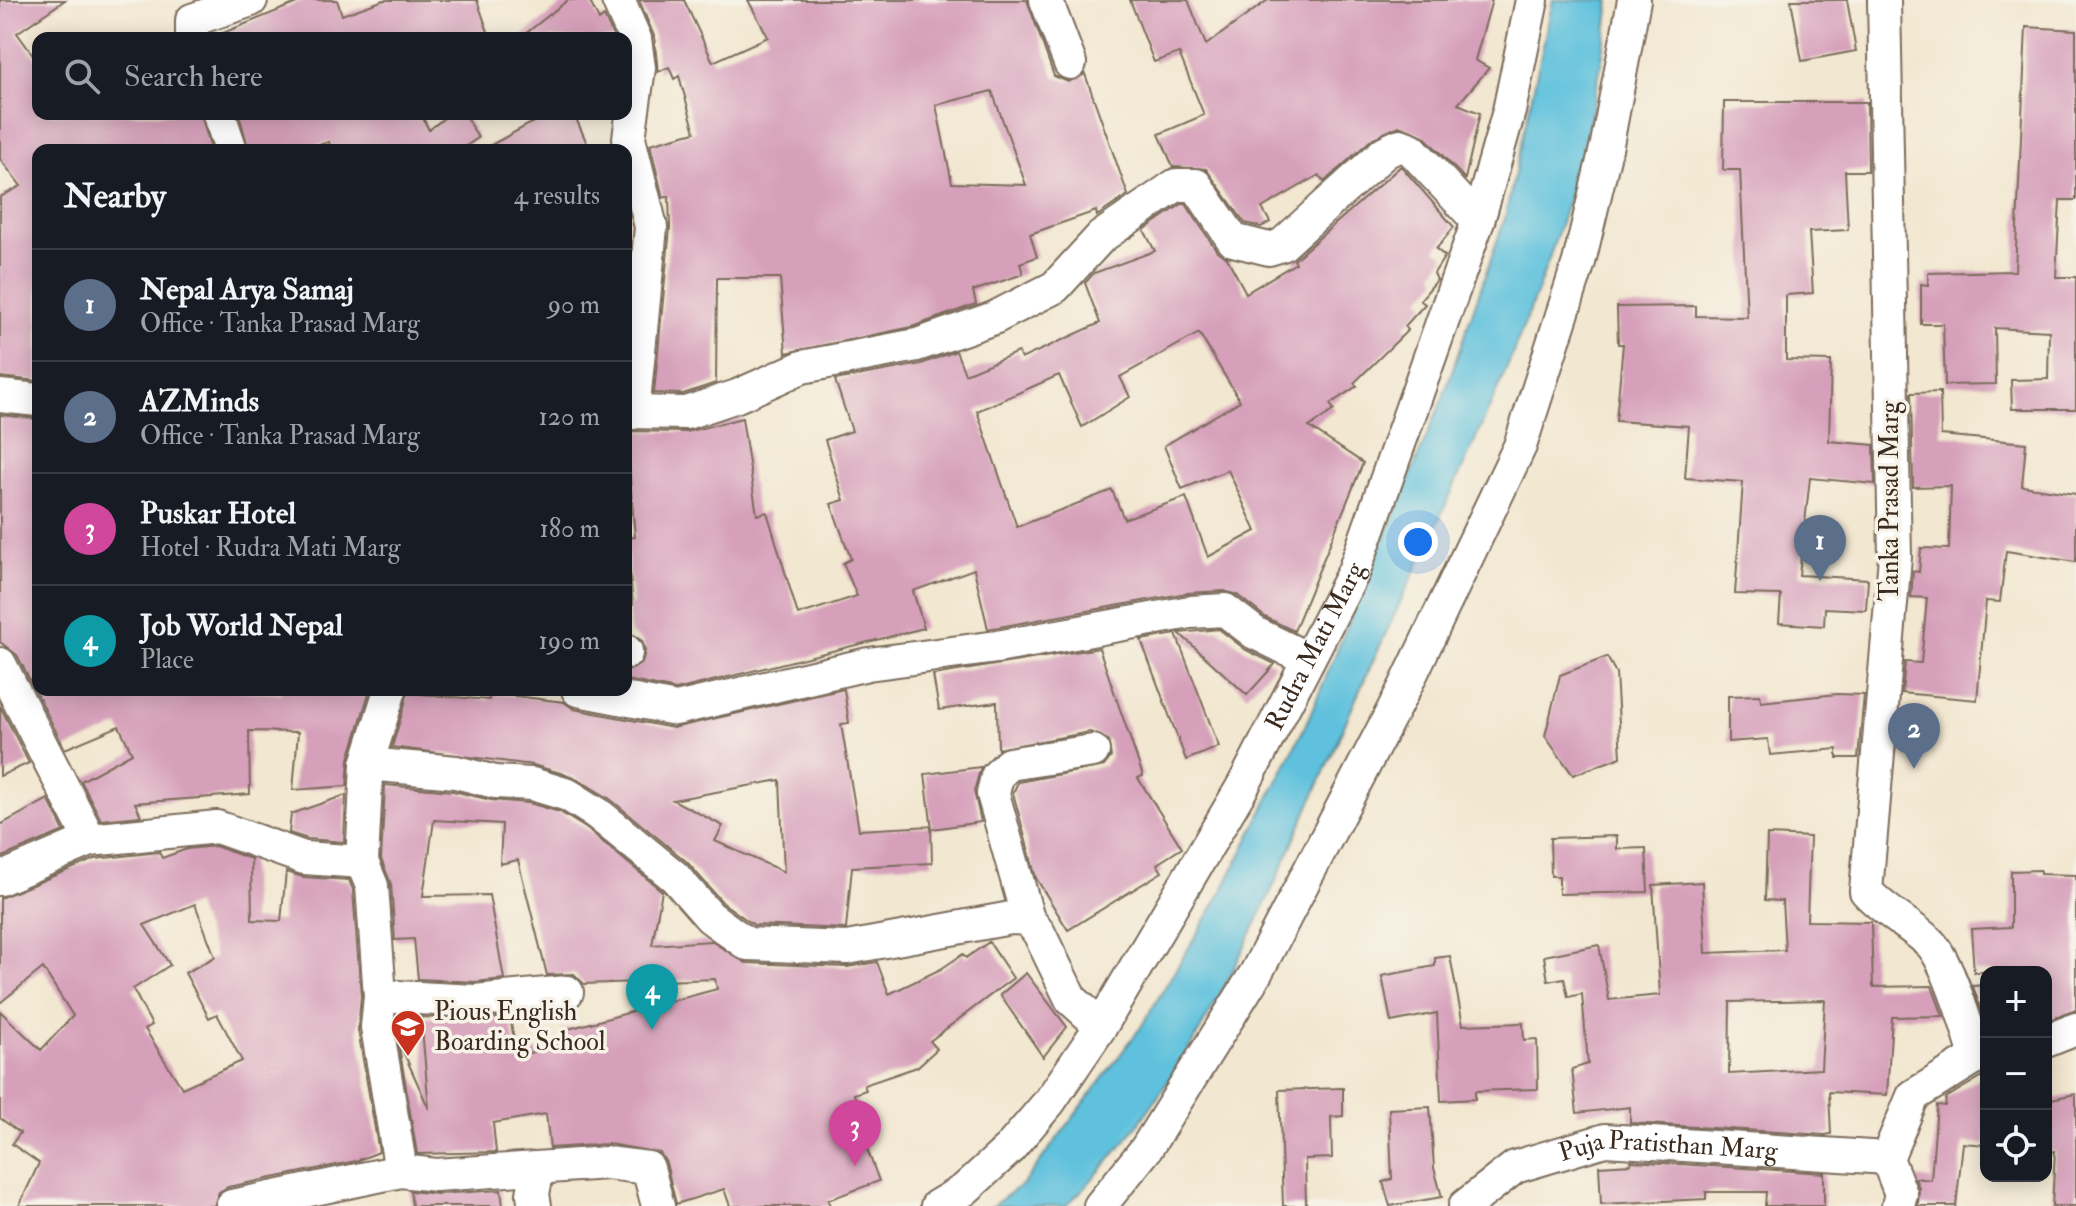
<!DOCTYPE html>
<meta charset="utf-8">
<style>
:root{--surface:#171b24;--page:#20242c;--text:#f1f3f6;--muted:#9ea1a6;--line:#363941;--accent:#0b8043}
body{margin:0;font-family:"IM FELL Double Pica",serif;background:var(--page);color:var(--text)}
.controls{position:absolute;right:24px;bottom:24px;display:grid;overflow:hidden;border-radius:16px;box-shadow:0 4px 20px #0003}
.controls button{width:72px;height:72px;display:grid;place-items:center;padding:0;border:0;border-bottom:2px solid var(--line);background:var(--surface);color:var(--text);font:40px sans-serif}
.you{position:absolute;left:1418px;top:542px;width:28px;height:28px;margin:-20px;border:6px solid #fff;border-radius:50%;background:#1a73e8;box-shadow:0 0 0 12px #1a73e833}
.badge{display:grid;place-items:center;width:52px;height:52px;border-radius:50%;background:var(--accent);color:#fff;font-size:26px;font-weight:700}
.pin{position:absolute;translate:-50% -66px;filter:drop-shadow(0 2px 4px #0008)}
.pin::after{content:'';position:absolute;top:42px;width:28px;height:24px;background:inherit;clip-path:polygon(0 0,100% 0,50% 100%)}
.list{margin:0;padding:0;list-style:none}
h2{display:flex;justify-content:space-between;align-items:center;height:104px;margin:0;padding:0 32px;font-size:34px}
h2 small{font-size:26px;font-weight:400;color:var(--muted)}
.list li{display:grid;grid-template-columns:52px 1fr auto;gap:24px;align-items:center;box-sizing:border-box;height:112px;padding:0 32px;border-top:2px solid var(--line)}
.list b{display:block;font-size:30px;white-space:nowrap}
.list p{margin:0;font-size:26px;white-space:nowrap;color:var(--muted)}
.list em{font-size:26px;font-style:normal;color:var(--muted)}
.icon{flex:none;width:44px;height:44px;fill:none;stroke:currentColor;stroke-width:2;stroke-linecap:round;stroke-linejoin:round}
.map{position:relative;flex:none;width:2076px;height:1206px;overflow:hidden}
.search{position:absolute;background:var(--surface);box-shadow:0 4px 20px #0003;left:32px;top:32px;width:600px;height:88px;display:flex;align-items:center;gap:20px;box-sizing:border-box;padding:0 28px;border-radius:16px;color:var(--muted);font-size:30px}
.panel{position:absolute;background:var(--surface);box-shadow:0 4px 20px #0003;left:32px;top:144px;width:600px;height:552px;border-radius:16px}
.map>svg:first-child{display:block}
.water{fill:#5ec1dd;stroke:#4c767e;stroke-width:2}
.building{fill:#d69fba;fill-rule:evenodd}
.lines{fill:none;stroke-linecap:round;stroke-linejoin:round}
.minor-casing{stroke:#7b6c5c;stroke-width:36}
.minor{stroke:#fff;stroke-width:32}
.labels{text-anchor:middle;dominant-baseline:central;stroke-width:7;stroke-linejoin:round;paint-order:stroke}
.street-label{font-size:26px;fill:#3b2a1e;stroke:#f7f3e8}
.poi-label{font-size:26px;fill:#3b2a1e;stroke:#f7f3e8;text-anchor:start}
</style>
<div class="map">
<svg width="2076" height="1206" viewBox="0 0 2076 1206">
<rect width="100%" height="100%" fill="#f7f3e8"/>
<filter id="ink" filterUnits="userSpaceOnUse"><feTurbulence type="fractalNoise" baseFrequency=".0125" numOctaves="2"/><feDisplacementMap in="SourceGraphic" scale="16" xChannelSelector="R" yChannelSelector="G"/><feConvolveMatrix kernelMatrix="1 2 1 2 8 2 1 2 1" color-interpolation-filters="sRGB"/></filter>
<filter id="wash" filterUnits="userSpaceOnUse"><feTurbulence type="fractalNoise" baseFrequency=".006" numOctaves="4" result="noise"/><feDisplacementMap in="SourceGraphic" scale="32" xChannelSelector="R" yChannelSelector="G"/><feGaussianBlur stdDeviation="1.8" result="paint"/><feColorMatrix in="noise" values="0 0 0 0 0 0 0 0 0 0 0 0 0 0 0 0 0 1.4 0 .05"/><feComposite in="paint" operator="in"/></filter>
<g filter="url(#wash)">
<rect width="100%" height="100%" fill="#f2e7d0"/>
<!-- water -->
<path class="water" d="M1553,0h57c-23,234 -146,460 -242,672 -82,180 -157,396 -302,534h-74l31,-22 118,-157 80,-133 86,-172 135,-322 63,-182z"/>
<g id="blocks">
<!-- building -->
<path class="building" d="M0,0h65l-48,33 21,29v52h163l10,36h-173v231l-38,-4v-180l21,-11 -21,-27z
M304,0h33l5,15 42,-15h93l13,38h-279z
M568,0h21l10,20 5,-4 10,22h-94z
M639,0h45l29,62 55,-25 -20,-37h279l27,76 14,6 17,-8 43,121 -31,21 -1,-5 -66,23 7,23 -17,6 3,11 -50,17 3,13 -64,23 -126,26 -6,-75h-63l-1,105 -33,11 -29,-1 16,-165 -1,-32 -6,2 -13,-54 45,-12 -16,-56 -5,3 -5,-12 -11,5 -4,-36zM992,91l34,94 -74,-2 -16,-78z
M1130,0h58l18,45 62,-45h224l-17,60 14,8 -31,36 22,9 -15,66 -41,-43 -25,-10 -26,12 -49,44 -5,-7 -57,33 8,14 -9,5 -16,-4 -39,-54 -33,-2 -14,-33 45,-19 -25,-62 -25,9z
M1791,0h56l9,51 -54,10z
M2026,27l50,3v170h-16l-4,77h20v132h-64l-1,-29 37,-1 1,-48 -54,-3 1,56 -51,1 -2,-61h-22v-40l7,1v-12l87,-2z
M1724,102h143l1,69h-23l3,59 -39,2 4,61 -27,2v65l45,1 -2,80 45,4 1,39 -65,-6 -11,97 69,4 -2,31 -41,-2 -1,18 -45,-3 2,-28 -46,-1 8,-112 -58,-4 4,-52 -73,-5 7,-77h-5l-1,-37 79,-1v10l51,1 -7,-147h-17z
M239,114h182l8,16 20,-16h16l13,24 -18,12h-128l-3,-8 -29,8h-51z
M548,114h26l16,36h-108z
M1401,166l53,61 -18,22 9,7 -11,17 3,7 -17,20 5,4 -20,22 3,4 -54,53 3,3 -27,18 4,6 -25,17 54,36 -69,168 -29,-14 -28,-22 -13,-4 -37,2 -199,36 -14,-60 -61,22 11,37 -248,62 -49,-10 -1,-8 16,-9 3,-12 -3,-10 -12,-8 -2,-28 5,-1 -7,-66 9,-1 -9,-106 60,1 56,-14 15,97 10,-3 31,103 59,-19 -14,-33 8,-4 -20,-55 13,-4 -19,-60 27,-9 -17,-51 86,-16 35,-13 9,23 53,-22 3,7 79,-36 -15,-40 9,-10 61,-22 -11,-21 38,-26h4l31,47 10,7 19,35 50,-30 -2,-3zM1199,333l41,68 -76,45 18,43 46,-19 28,61 -48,26 -22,-60 -62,22 -12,-29 -95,37 -40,-116 82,-36 23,52 48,-30 -10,-20z
M1940,392l1,43 85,8 -4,43 54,8v68l-70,-11 -6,51 -14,-1 -9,99 -75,-7 3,-31 16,1 6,-65 -16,-1 2,-26 6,1 2,-24 28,1 2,-63 -38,1 -2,-94z
M0,415l38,4v271h194l48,4 1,-4h89l-21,69 -2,27 -54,4 5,-58 -49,-1 1,63 -115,9 6,13 -40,4 -20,-39 51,-28 -13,-27 -54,23 -48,-94 -17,-13z
M1219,629l27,21 29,14 -28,31 -68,-62z
M1176,634l43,113 -33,13 -45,-120z
M1099,648l44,128 -5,2 44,70 -25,16 5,8 -94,58 -32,-52 -23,-85 5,-11 86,-16 7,-9 -3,-17 -18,-8 -92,17 -1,-47 -58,8 -6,-35z
M1607,657l9,16 5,84 -48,18 -28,-39 15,-61z
M844,689l5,34 -8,1 18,106 72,-4 1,37 -80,4 -6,62 -92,-4 -31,-22 -36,-41 -77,-63 -36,-22 -41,-12 -141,-18 16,-54 81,7 1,-7 74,9 10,7 99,19zM780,780l4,92 -69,-31 8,-15 -50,-26z
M1837,694l27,1 -6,63h-21v-9l-67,6 -2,-16 -40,3v-46l32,-1 1,7z
M0,706l29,57 -29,13z
M981,767l-7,24 7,31 -49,7 -7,-55z
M385,785l68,6 38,9 38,3 31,9 27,17 75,62 -10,54 59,-4 35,22 101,4 30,-5 12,32 52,-25 22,-15 3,4 23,-16 24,36 -83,63 7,8 -20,18 -53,18 2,5 -12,4 5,15 -6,2 26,70 -51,19 2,6h-100l-6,-17 -48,15 -10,-41 -6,-10 -51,-9 -59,4 -4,-34 -53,9 3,29 -79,2 -19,-114 31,69 -8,-92 53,3 36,-3 7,39 48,-12 -4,-13 156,-42 -2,-10 -131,5 -10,-10 -27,1 -29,-115 -18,4 2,-40 -68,-4 -11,76 66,-1 15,84 -29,3 -57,-3 -4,-40 -19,1 -4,-56 -10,-25z
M346,795l-2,47 -36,-3 -19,-6 2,-19z
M48,799l16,32 -64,27v-33z
M1767,835l43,2 -3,84 64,1 2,65 59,-1 11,30 -51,1 -5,78 -58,-3 2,42 -6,1 -195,-12v-16l-53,6 -5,-44 16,-5 -6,-70 -14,3 -4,-19 -16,3 -4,-25 55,-11 10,55 51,-5 -7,-110 49,-3 4,71 79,-3 -3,-49 -17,-1zM1825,1000l-4,69 -92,5 1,-72z
M1617,836v13l29,-1 2,44 -89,2v-18h-8l-1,-38z
M215,846l36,13 1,61 29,1 5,-49 17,5 46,3 4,10 8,106 -3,34 21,122 -23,9 -128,26 -9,5 -5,14h-195l20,-43 -27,-19 8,-11 -20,-15v-107l41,39 32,-34 -30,-48 -43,35v-105l95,-39 64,-7 3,6 25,-9zM195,904l20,53 -30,16 24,45 8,-4 25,47 -60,27 -37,-59 7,-4 -19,-36 37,-24 -26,-40z
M2040,870v4l36,1v135l-27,10 -3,-48h-72l-3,-43 40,-2v-56z
M1450,956l13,69 60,-2 1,17 13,-1 1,50 -63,2v8l-34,2 -4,-88 -46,9 -9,-46 53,-10v-8z
M1026,973l41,54 -24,30 -43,-62z
M1986,985v30l-3,1 -10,-30z
M1986,1074v71l-23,-2 -7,63h-38l1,-18 -4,-10 16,2 6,-75 8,1 1,-8z
M1343,1088v28l-12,1 1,41 -27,1 1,47h-23l-4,-116z
M2076,1094v112h-24l3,-55 -9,2v-53z
M1430,1107l4,61 8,29 -52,9 -7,-24 9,-3 -3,-70z
M1631,1161l193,12v33h-59l1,-14h-60v7l-105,5 -2,-38 32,-2z
M501,1190l2,16h-91l-2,-15 27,3z"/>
</g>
</g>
<g filter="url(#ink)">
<use href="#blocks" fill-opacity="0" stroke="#7b6c5c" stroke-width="2"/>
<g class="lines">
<!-- minor casing -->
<g class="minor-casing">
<g id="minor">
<path d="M618,0l17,39 4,29 -10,70 22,89 -18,186"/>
<path d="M1046,0l24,63"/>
<path d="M1884,0l11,557 -29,334c19,21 42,32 63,51 18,16 40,90 47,115"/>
<path d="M192,38v-18l59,-20"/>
<path d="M219,114l12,36"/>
<path d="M0,396l38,4"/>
<path d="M626,412l60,1 51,-17 65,-29 115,-22 77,-27 61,-31 46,-50 75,-52h20l37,55 36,9 13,-4 103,-93 15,-7 11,4 67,72"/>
<path d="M626,651v2"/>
<path d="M0,664l90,176"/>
<path d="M390,690l-23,74 -5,98 10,24 8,110 -3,31 24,144"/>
<path d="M578,690l98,19 192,-45 129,-17 193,-35 35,-2 30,23 53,26"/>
<path d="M367,764l89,8 39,10 37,2 36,11 30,19 77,63 35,40 37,27 100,4 164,-30 17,1 11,14 32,66 30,27"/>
<path d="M0,879l90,-39 127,-13 87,31 58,4"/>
<path d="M1028,919l-35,-125 4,-18 12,-12 84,-13"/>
<path d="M380,996l95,5 92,-9"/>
<path d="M2046,1041l30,-12"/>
<path d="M1887,1158l26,-62 63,-39 10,-2"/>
<path d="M1887,1158l14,36 -3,12"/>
<path d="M232,1206l169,-35 35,4 171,-12 41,5 10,38"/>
<path d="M535,1206l-2,-12 5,-26"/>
<path id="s1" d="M937,1206l27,-16 45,-41 41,-48 51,-75 142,-240 111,-215 124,-350 31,-110 23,-111"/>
<path d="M1100,1206l46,-57 110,-176 149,-286 115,-241 59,-184 28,-118 27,-144"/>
<path id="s2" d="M1465,1206l50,-39 90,-27 282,18"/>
</g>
</g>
<!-- minor -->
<use href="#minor" class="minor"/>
</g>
</g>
<!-- icons -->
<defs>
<g id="school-pin" transform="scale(1.8)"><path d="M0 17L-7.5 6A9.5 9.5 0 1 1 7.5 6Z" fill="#c8321e" stroke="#f7f3e8"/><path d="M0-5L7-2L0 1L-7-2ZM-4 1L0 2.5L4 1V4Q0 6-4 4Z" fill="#fff"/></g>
</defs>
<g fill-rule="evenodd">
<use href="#school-pin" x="408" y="1027"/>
</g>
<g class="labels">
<!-- street labels -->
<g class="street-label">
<text transform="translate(1890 501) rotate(-90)">Tanka Prasad Marg</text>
<text stroke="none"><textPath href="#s1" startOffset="682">Rudra Mati Marg</textPath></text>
<text stroke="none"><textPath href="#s2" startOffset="220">Puja Pratisthan Marg</textPath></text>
</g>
<!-- poi labels -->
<g class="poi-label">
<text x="434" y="1012">Pious English<tspan x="434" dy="30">Boarding School</tspan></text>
</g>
</g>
</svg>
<div class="controls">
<button>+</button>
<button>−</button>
<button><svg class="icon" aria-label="locate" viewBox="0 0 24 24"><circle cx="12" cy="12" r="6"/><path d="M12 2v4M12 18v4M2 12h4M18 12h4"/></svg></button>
</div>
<div class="you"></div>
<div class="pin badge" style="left:1820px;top:581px;background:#5c6f8a">1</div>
<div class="pin badge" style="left:1914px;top:769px;background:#5c6f8a">2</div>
<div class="pin badge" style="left:855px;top:1166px;background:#d1479c">3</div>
<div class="pin badge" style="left:652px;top:1030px;background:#0f9aa8">4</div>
<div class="search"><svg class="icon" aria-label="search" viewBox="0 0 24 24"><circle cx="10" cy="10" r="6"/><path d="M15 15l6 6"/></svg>Search here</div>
<section class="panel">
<h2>Nearby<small>4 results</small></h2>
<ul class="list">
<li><span class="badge" style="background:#5c6f8a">1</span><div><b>Nepal Arya Samaj</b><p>Office · Tanka Prasad Marg</p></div><em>90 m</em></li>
<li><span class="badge" style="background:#5c6f8a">2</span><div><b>AZMinds</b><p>Office · Tanka Prasad Marg</p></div><em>120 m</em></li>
<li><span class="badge" style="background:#d1479c">3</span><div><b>Puskar Hotel</b><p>Hotel · Rudra Mati Marg</p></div><em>180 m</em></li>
<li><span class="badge" style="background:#0f9aa8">4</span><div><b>Job World Nepal</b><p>Place</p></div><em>190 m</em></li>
</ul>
</section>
</div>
